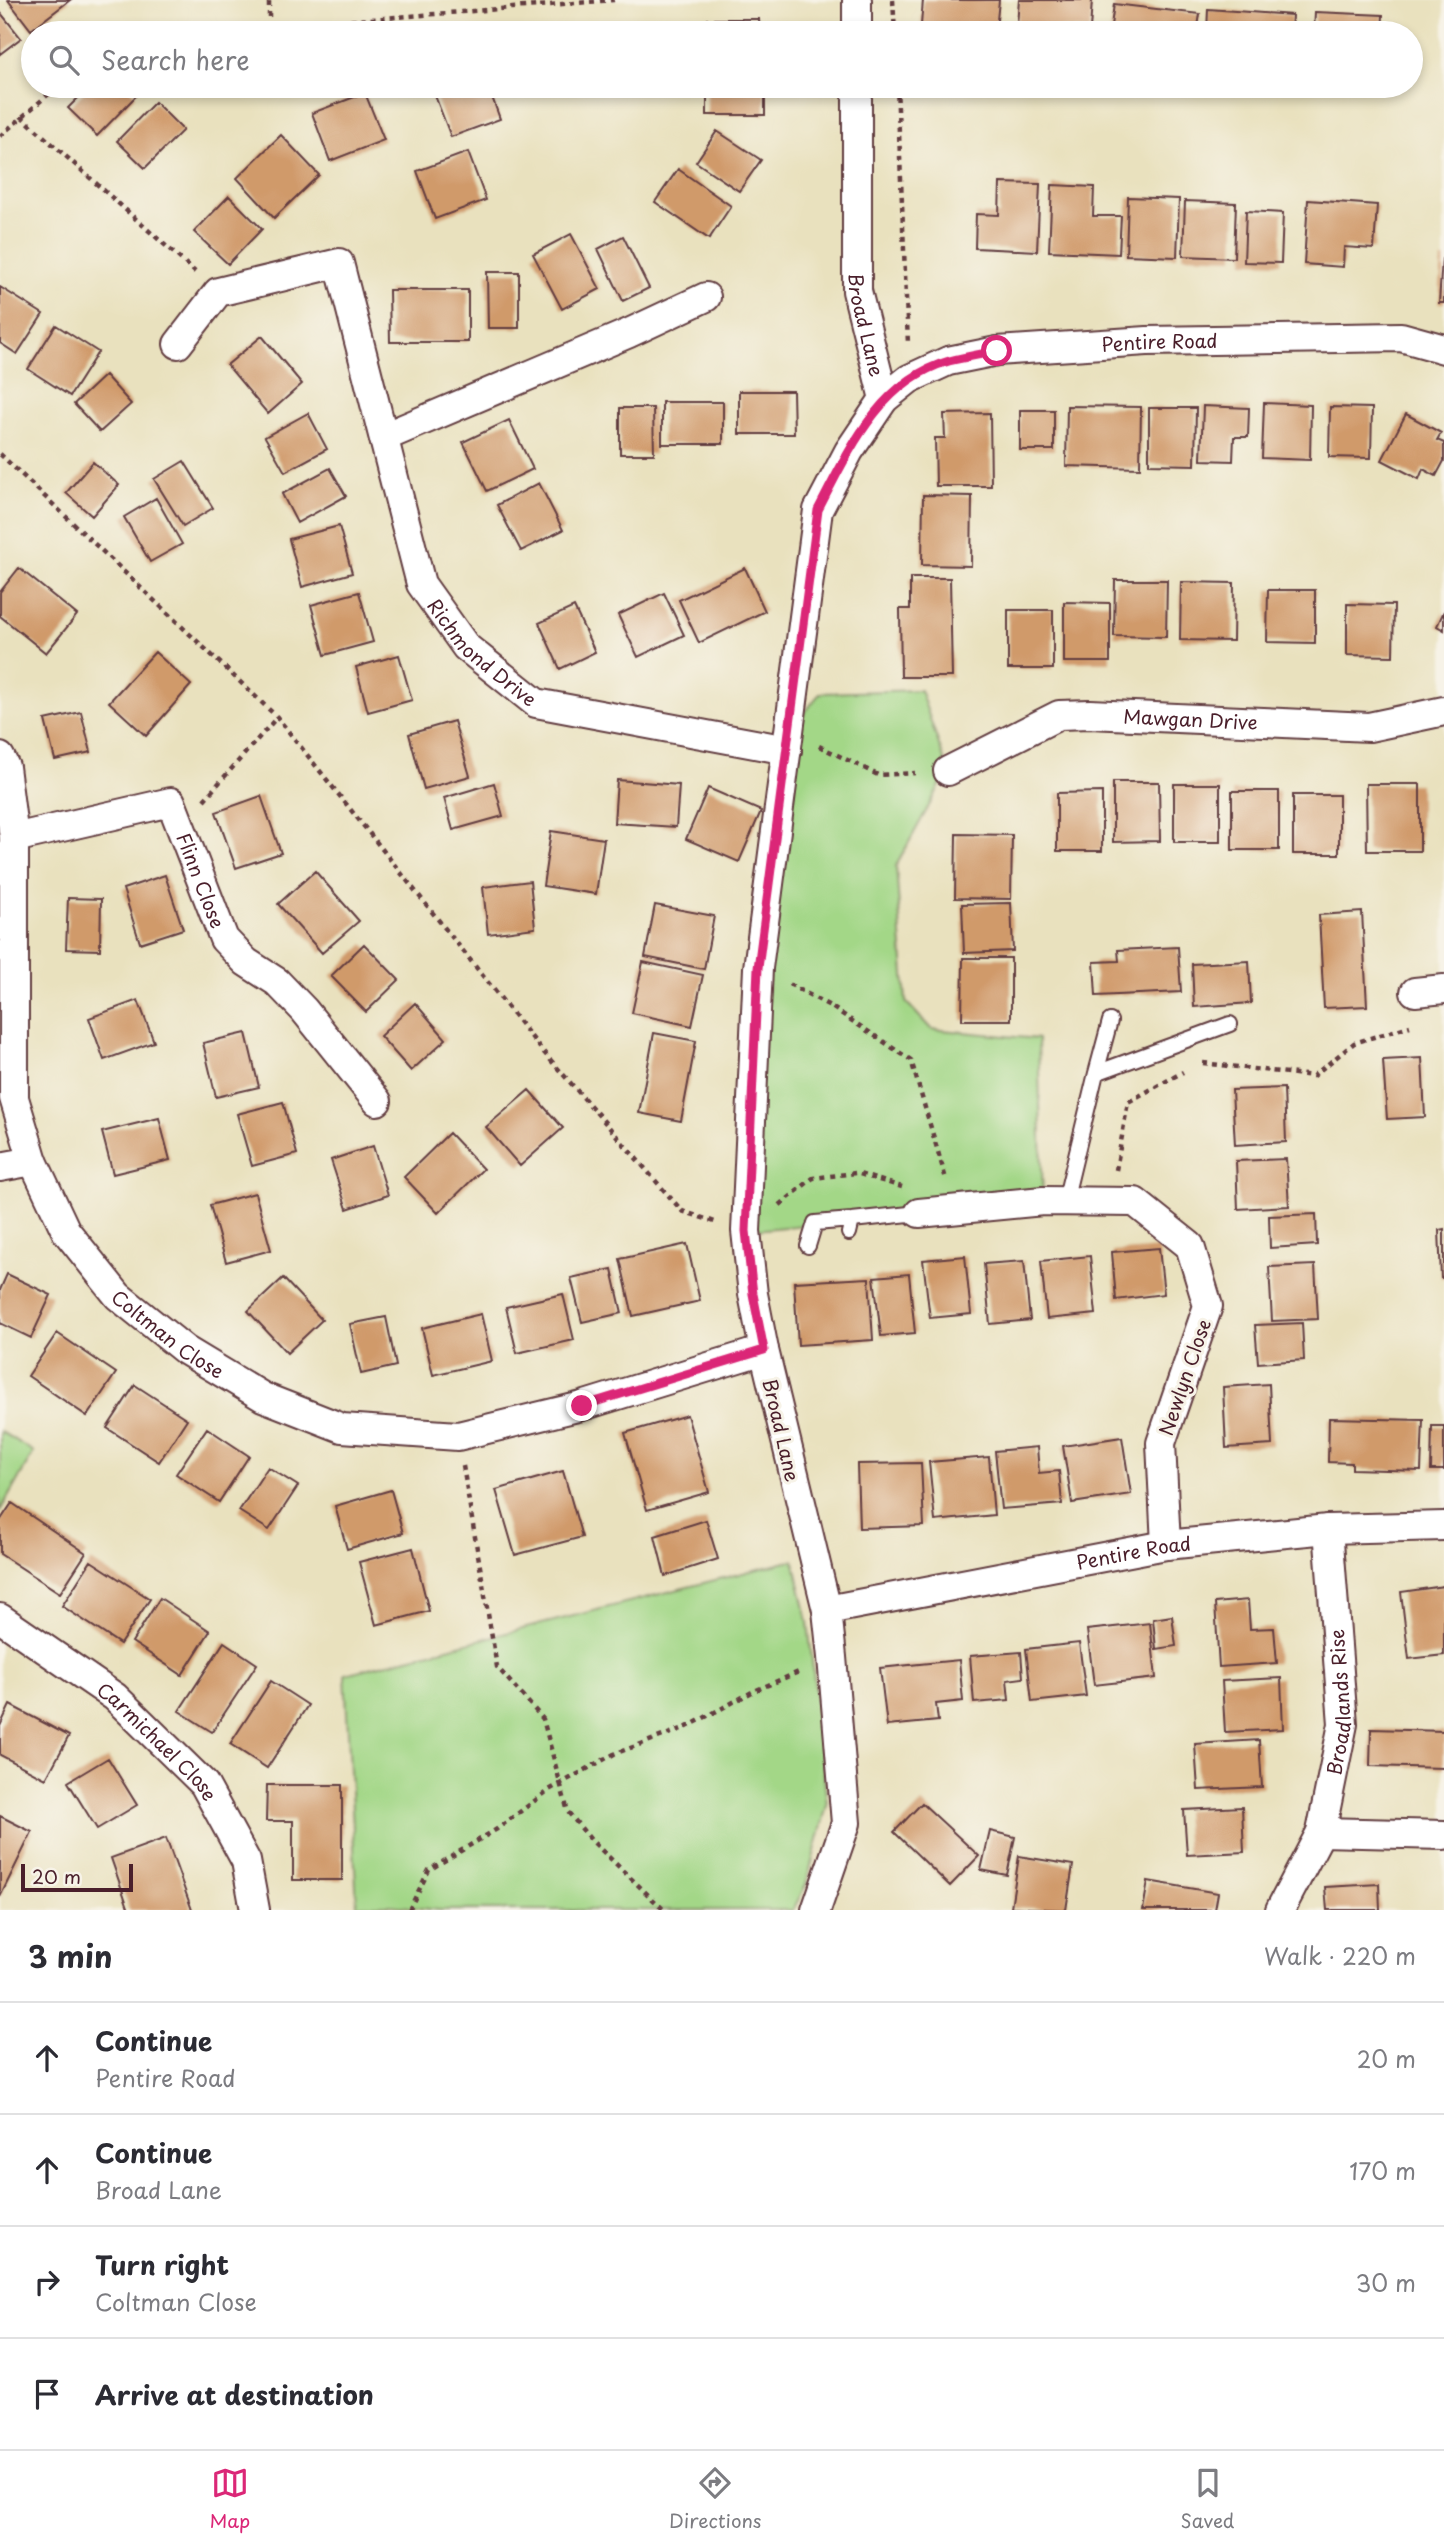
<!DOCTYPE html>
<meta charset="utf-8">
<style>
:root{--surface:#fff;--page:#f2f2f3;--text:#2b2b33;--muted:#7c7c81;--line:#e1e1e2;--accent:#db2777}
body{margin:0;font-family:"Playpen Sans",sans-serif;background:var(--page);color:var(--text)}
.scale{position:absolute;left:21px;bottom:18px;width:112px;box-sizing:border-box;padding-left:7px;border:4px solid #4a1f2b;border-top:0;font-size:19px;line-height:24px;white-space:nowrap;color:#4a1f2b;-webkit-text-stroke:5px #f7f3e8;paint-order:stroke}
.stop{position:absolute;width:21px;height:21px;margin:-16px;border:5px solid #db2777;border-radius:50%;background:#fff}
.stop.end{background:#db2777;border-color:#fff;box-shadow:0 2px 7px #0008}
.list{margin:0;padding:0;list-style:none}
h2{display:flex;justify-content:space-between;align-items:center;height:91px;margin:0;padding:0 28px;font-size:30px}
h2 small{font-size:23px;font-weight:400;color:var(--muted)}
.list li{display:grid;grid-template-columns:46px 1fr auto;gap:21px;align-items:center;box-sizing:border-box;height:112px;padding:0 28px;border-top:2px solid var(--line)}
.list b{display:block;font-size:26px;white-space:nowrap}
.list p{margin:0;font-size:23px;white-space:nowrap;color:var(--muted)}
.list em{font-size:23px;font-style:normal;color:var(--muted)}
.icon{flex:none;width:38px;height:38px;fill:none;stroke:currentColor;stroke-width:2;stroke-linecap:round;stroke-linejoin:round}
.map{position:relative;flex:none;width:1444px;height:1910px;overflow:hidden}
.search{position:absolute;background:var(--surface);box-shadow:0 4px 10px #0003;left:21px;right:21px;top:21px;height:77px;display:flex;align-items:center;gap:18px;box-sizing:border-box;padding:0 24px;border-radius:38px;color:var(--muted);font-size:26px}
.sheet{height:539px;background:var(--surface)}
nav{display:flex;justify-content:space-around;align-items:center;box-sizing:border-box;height:98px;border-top:2px solid var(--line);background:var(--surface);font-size:19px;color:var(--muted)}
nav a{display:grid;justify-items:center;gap:4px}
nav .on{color:var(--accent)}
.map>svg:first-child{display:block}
.green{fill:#a3d787;stroke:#767b59;stroke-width:2}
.building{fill:#d09a6b}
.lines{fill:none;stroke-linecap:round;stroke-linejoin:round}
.service-casing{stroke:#623c41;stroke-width:18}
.minor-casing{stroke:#623c41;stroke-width:32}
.path{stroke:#623c41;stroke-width:4.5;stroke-dasharray:5 5;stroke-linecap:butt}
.service{stroke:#fff;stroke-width:14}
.minor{stroke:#fff;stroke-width:28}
.route{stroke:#db2777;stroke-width:9}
.labels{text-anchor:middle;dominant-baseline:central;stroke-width:6;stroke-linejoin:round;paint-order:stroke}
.street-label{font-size:19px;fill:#4a1f2b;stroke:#f7f3e8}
</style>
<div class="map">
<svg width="1444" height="1910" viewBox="0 0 1444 1910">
<rect width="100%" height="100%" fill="#f7f3e8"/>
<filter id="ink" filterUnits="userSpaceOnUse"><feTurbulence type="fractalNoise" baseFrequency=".0143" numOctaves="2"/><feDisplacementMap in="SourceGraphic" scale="14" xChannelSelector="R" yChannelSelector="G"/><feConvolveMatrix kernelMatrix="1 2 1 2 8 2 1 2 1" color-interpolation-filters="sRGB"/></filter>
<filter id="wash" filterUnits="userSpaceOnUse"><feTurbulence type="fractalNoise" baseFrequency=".00686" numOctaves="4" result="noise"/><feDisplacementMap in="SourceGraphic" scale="28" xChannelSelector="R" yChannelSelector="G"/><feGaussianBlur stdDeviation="1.57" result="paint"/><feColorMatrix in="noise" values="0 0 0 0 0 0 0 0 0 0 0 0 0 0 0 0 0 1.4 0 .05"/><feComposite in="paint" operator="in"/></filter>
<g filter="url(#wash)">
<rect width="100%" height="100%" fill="#e9e1be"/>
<!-- green -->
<path class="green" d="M920,690l28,81 -52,95 10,136 25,27 107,10 5,162 -297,30 44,-499 30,-39z
M0,1431l34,21 -34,59z
M794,1560l14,62 19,183 -21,80 -13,25h-354l-50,-5 -32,1 -12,-232z"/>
<g id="blocks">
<!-- building -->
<path class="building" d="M8,0h62l-39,30z
M923,0h76l-3,30 -75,-5z
M1019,0h73l-2,30 -73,-5z
M1114,4l86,10 -3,19h-87z
M1208,9l84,6 -1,18h-84z
M0,12l21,26 -21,16z
M1315,12l68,3 -1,18h-68z
M708,19h51l1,14h-52z
M470,28l2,5h-17z
M90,86h36l10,10 -39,40 -29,-28z
M453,86h35l12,33 -49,18 -17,-44z
M707,86h58v29h-58z
M365,93l19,47 -54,21 -18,-48z
M155,102l28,28 -38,38 -28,-27z
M717,131l44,29 -22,31 -43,-29z
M281,135l38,40 -45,43 -37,-40z
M468,152l18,48 -51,19 -18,-48z
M678,169l53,37 -22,33 -54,-37z
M1000,183l40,1 -3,67 -62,-3 1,-34 23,1z
M1052,185l42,2 -1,29h28l-2,38 -70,-3z
M229,196l33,33 -34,35 -34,-32z
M1128,197l51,2 -2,58 -51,-2z
M1308,200l69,5 -3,44 -30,-2 -1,20 -39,-3z
M1185,201l51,2 -2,55 -51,-2z
M1246,211l37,2 -2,50 -37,-1z
M571,234l29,55 -38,20 -29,-55z
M623,236l26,52 -26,13 -25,-52z
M1442,259h2v44h-5z
M487,272h32v56h-31z
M0,287l43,27 -26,40 -17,-11z
M389,290h79v52h-78z
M56,325l42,27 -28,44 -42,-27z
M262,336l40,48 -34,30 -41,-49z
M105,375l26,29 -31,28 -26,-28z
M739,391h54l1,43h-55z
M662,402h61v42h-61z
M1264,403l47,2 -1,55 -48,-2z
M1067,406l74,1 -1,61 -74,-2z
M1203,406l46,2 -1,29h-14l-1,24 -32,-1z
M1330,407l42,1 -1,50 -42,-1z
M620,408h33l1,46h-34z
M1149,408h47l-1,57 -46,-1z
M1020,410h34v40h-34z
M308,413l19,36 -42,23 -20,-35z
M990,413l1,73h-55l-1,-48h10l-1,-24z
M1406,414l35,19 -4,7 7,3v18l-8,15 -13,-7 -4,10 -37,-19z
M509,420l24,49 -46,22 -24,-49z
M184,461l29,47 -30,18 -29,-47z
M93,462l26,23 -27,31 -26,-23z
M330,468l16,28 -49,27 -15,-29z
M539,483l24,47 -42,21 -24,-46z
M923,495l49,1 -1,70 -49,-1z
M156,498l26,46 -32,18 -26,-45z
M339,526l13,47 -50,14 -13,-48z
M19,568l58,47 -31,38 -46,-37v-24z
M745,568l20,43 -66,32 -20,-43z
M910,578h40l2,99h-51l-1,-68h10z
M1115,580h52l-1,57 -52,-1z
M1181,582l53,1 -1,58 -53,-1z
M1268,590h47v53l-48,-1z
M359,592l14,50 -48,13 -14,-50z
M664,593l20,42 -46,22 -20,-42z
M1064,602l46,1v59h-46z
M1347,604l47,1 -1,51 -46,-1z
M574,607l21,45 -35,17 -21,-46z
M1008,610h45v59h-45z
M1444,611v19l-7,-4z
M155,652l36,33 -45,51 -37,-34z
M399,655l13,45 -44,12 -12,-45z
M81,712l10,40 -36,8 -10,-40z
M454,721l16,55 -46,13 -15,-55z
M617,780l62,5 -3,42 -62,-4z
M1113,782h46l1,59 -47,1z
M494,783l9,33 -50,14 -9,-32z
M1174,784h46v58h-46z
M1366,784h54v67h-53z
M708,788l53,23 -22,51 -53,-23z
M1232,791h47v59h-47z
M1102,792v59h-45v-58z
M1293,795h46v59h-46z
M261,796l20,57 -45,15 -20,-56z
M551,831l53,8 -8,55 -53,-8z
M956,834l56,1 -1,64 -56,-1z
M315,871l44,50 -37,32 -44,-49z
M165,875l18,54 -43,14 -17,-54z
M530,881l5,47 -47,6 -5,-47z
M68,898l33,1 -1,51 -34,-1z
M1011,903l2,48 -49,2 -2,-49z
M655,905l59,11 -10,53 -59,-12z
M1362,912l5,94 -43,2 -5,-93z
M364,944l35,36 -33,32 -35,-36z
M1178,947l3,45 -85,4 -2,-34 25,-1 -1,-11z
M963,958h48v62h-49z
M1249,961l2,42 -57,4 -2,-43z
M643,962l60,13 -11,51 -60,-13z
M138,1000l16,42 -50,18 -15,-42z
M415,1003l31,36 -35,32 -31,-35z
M246,1033l13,54 -43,10 -13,-54z
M654,1033l42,8 -15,80 -42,-8z
M1422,1058l3,59 -38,2 -4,-59z
M1284,1088l2,54 -51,3 -3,-55z
M529,1090l34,38 -43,38 -34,-39z
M283,1102l14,52 -45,12 -15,-52z
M159,1118l11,42 -57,14 -11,-42z
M449,1133l34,36 -45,44 -34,-36z
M373,1146l15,49 -41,14 -16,-49z
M1286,1159l3,47 -51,3 -2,-48z
M255,1193l16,57 -45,12 -16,-57z
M1316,1214l1,31 -47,3 -1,-32z
M1444,1229v49h-3l-2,-48z
M687,1244l13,57 -67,15 -13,-57z
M1159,1248l5,46 -48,6 -4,-48z
M965,1256l6,58 -41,4 -7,-58z
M1090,1256l6,58 -49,5 -6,-58z
M1024,1261l6,59 -40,4 -6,-60z
M1315,1265l3,54 -46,2 -3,-54z
M612,1269l10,44 -40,9 -11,-44z
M7,1274l44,21 -20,43 -31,-15v-33z
M909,1274l6,59 -34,3 -7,-59z
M283,1278l39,42 -35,33 -39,-42z
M869,1278l4,62 -75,5 -4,-63z
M563,1294l11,46 -57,13 -11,-46z
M481,1314l11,47 -59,14 -11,-47z
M386,1317l10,49 -35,8 -11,-50z
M1302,1323l2,37 -46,3 -3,-38z
M57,1333l59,40 -29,43 -59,-40z
M1269,1384l3,61 -46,3 -3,-61z
M135,1385l52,34 -28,43 -52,-34z
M687,1415l22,77 -62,18 -22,-77z
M1329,1418l94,2 -2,51 -69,-2v-6l-24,-1z
M1432,1426h12v44h-13z
M207,1428l42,28 -30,46 -43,-28z
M1122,1437l9,57 -59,9 -9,-57z
M1037,1447l2,26 20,-2 3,33 -61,5 -6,-58z
M989,1457l5,58 -59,6 -6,-59z
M921,1463l3,63 -65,2 -2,-64z
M268,1467l30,19 -29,44 -30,-19z
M563,1471l19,66 -67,18 -19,-65z
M391,1490l12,43 -56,16 -12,-43z
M12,1503l74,50 -26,40 -60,-39v-33z
M706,1520l12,39 -53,17 -10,-40z
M413,1548l16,63 -53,14 -17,-63z
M91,1561l59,38 -30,45 -58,-38z
M1444,1586v69l-35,4 -8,-67z
M160,1598l50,33 -28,44 -50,-33z
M1248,1600l2,29 24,-1 3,35 -58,4 -4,-64z
M1172,1616l4,30 -20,3 -3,-30z
M1150,1623l6,55 -62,7 -7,-55z
M224,1642l33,22 -45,68 -33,-21z
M1079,1643l7,53 -54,6 -6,-53z
M1021,1652l2,26 -16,2 2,20 -35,3 -4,-47z
M959,1660l4,41 -27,3 2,17 -51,5 -7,-58z
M1281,1678l2,51 -58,3 -3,-51z
M271,1681l37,24 -41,63 -37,-24z
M10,1705l59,31 -23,43 -46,-24v-29z
M1371,1729l73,2v37l-74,-2z
M1259,1740l3,47 -64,3 -3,-46z
M108,1758l29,47 -40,24 -29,-47z
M267,1785h75v95h-49v-59h-27z
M922,1803l57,53 -29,30 -56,-54z
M1242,1807l2,45 -57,3 -3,-45z
M0,1816l32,16 -32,65z
M990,1831l25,6 -8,38 -26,-5z
M166,1838l26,72h-63l-18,-52z
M1019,1856l54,9 -7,45 -55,-3z
M1148,1881l70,12 -3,17h-72z
M1379,1884l1,26h-53l-2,-23z"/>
</g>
</g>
<g filter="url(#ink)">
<use href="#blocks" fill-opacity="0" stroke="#623c41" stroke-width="2"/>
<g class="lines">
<!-- service casing -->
<g class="service-casing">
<path id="service" d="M1096,1073l14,-52
M1065,1201l31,-128 134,-49
M849,1233l3,-13 67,-7
M808,1246l7,-23 37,-3"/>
</g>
<!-- minor casing -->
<g class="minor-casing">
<g id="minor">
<path d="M857,0v33"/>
<path id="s1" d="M857,86v205l27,108"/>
<path id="s2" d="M178,344l40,-52 121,-29 82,321 45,63 70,56 251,47"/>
<path d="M384,437l245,-104 77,-36"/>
<path id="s3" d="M0,757l5,10 9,71v260l19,63 33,70 52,65 67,54 78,47 79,31 116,8 124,-30 182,-56"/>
<path id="s4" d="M948,771l111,-56 31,-1 279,13 75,-16"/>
<path id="s5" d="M14,838l157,-36 53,137 22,23 31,20 27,28 73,91"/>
<path d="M1415,992l29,-3"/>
<path d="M0,1167l33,-6"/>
<path d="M919,1213l124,-12 92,1 55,44 18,60 -47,137 5,102"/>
<path id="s6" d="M827,1610l339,-65 162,-16 116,-3"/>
<path id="s7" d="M0,1618l115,79 89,87 42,77 9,49"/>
<path d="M1321,1832l123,3"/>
<path id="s8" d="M816,1910l30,-87 -14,-166 -5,-47 -63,-260 -11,-56 -7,-63 12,-263 60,-458 31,-59 35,-52 25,-20 39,-18 49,-10 150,-10 254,-4 43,12"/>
<path id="s9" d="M1280,1910l41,-78 22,-108 -15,-195"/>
</g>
</g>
<!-- path -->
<path class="path" d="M893,0l2,33
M269,27v-27
M122,33l4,-3 143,-3 345,-27
M897,86l11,258
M21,116l174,156
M0,136l58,-50
M0,454l277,263 264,332 141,162 33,11
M819,746l59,29 37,-2
M204,800l73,-83
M789,984l41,22 81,54 35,119
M1203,1063l110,13 41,-33 56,-17
M1116,1170l12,-68 55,-30
M780,1205l33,-27 43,-5 46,14
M463,1466l34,201 46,52 25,93 23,28 73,70
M409,1910l20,-40 68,-41 52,-39 65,-36 73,-27 67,-36 47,-20"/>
<!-- service -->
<use href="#service" class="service"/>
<!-- minor -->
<use href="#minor" class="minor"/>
</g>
</g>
<g class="lines" filter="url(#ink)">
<!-- route -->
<path class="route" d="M582,1406l182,-56 -11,-56 -7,-63 12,-263 60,-458c31,-59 61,-129 131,-149 16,-4 33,-7 48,-10"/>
</g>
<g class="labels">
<!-- street labels -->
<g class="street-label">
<text stroke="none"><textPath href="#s1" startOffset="240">Broad Lane</textPath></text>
<text stroke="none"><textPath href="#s8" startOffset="1836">Pentire Road</textPath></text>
<text stroke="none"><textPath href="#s2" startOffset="614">Richmond Drive</textPath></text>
<text stroke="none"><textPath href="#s4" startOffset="256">Mawgan Drive</textPath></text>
<text stroke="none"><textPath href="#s5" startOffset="245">Flinn Close</textPath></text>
<text stroke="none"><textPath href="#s3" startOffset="632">Coltman Close</textPath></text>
<text transform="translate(1184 1377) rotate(-71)">Newlyn Close</text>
<text transform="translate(782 1430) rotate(77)">Broad Lane</text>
<text stroke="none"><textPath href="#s6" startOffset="312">Pentire Road</textPath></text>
<text stroke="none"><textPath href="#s9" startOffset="220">Broadlands Rise</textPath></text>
<text stroke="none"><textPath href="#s7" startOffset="201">Carmichael Close</textPath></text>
</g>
</g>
</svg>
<div class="scale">20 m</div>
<div class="stop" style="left:997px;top:351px"></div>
<div class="stop end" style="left:582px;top:1406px"></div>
<div class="search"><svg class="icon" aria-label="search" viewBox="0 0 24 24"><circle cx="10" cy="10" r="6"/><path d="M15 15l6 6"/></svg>Search here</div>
</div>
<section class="sheet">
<h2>3 min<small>Walk · 220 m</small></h2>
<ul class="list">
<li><svg class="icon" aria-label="ahead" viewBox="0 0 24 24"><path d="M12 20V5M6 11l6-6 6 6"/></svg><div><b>Continue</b><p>Pentire Road</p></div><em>20 m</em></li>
<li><svg class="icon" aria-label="ahead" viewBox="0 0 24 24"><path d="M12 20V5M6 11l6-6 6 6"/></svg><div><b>Continue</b><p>Broad Lane</p></div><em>170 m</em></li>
<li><svg class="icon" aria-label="right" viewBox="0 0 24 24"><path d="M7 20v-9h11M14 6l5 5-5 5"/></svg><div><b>Turn right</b><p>Coltman Close</p></div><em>30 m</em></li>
<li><svg class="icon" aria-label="arrive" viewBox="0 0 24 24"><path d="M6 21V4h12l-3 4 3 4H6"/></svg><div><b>Arrive at destination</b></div></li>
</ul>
</section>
<nav>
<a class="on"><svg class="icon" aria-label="map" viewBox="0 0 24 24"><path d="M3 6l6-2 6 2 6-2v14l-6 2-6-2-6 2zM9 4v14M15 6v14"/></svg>Map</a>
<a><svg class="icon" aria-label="directions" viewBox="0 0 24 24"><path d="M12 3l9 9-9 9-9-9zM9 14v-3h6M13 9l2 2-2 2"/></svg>Directions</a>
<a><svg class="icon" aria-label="saved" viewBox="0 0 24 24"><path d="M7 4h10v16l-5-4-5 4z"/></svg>Saved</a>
</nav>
